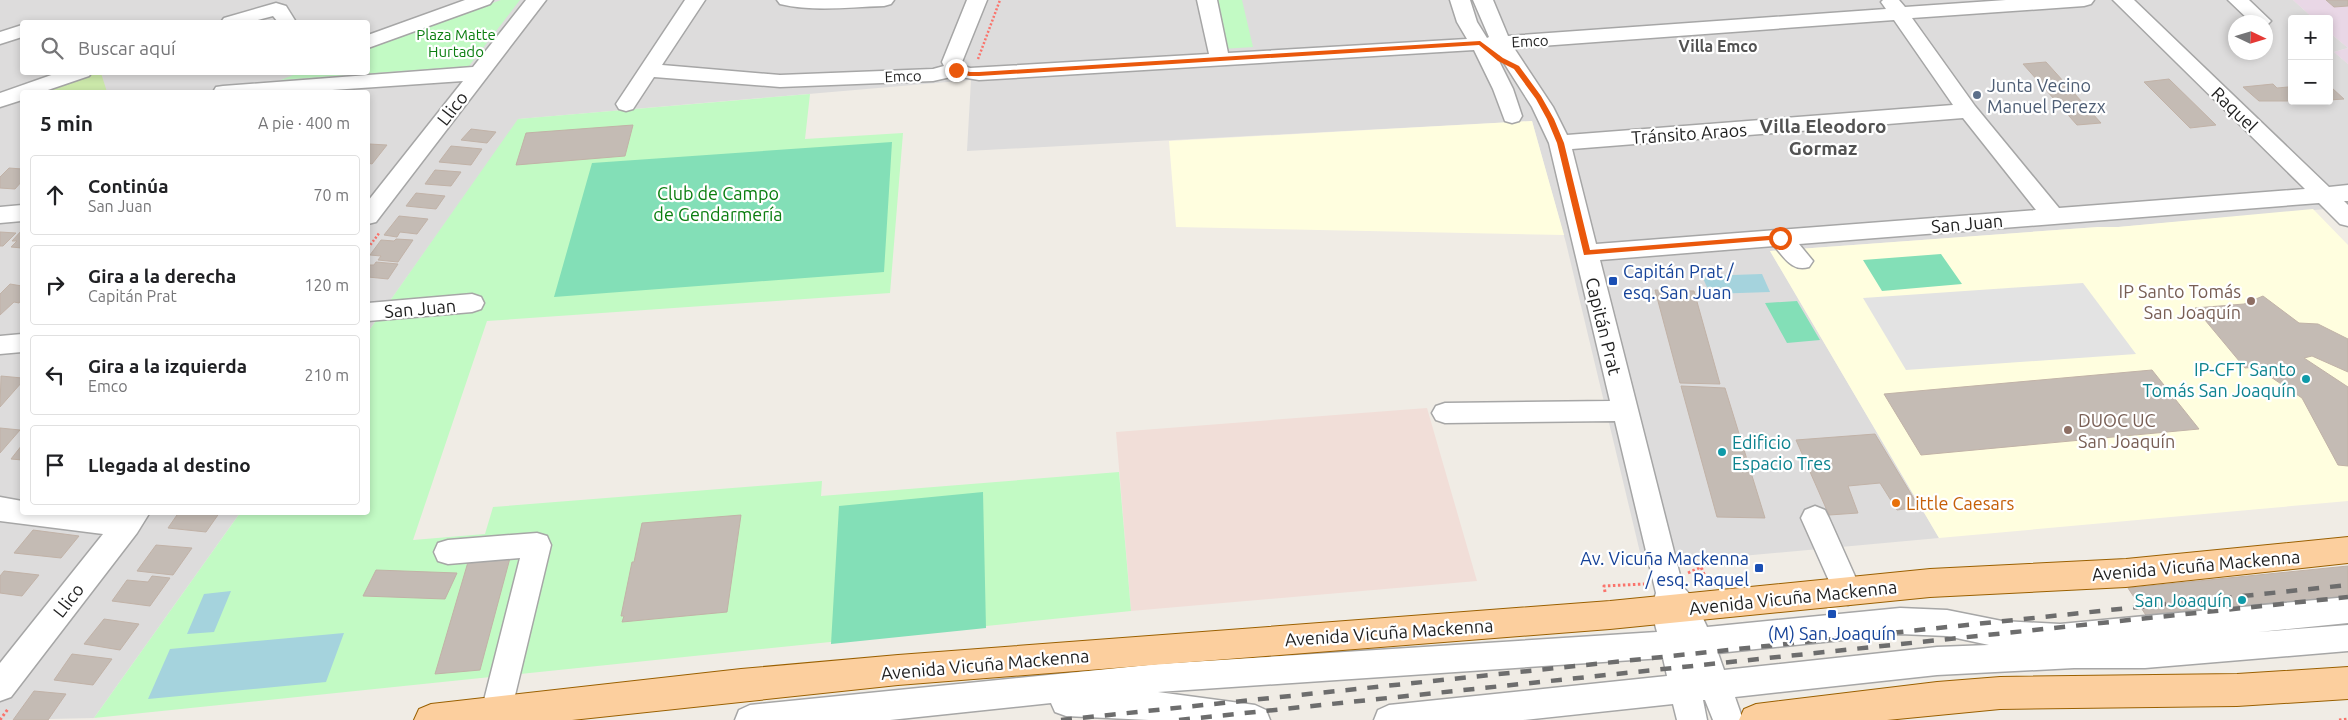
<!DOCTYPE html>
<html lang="es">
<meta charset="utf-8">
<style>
:root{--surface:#fff;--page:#f6f6f6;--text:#202124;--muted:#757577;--line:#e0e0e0}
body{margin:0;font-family:Ubuntu,sans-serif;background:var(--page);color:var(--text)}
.controls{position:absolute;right:15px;top:15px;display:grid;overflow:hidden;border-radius:5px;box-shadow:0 2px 8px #0003}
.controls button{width:45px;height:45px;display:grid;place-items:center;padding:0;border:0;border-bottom:1px solid var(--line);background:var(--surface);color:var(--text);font:25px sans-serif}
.compass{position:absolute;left:2228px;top:15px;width:45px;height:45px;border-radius:50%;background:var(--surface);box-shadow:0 2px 8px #0003;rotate:94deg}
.stop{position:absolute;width:15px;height:15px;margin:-11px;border:4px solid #ea580c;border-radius:50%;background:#fff}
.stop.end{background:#ea580c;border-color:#fff;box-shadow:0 1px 5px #0008}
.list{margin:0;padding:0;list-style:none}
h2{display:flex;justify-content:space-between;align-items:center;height:65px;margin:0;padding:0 20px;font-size:21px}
h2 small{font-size:16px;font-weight:400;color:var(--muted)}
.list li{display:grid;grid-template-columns:32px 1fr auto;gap:15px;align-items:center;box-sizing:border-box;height:80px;margin:0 10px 10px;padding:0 10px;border:1px solid var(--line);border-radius:5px}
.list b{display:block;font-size:19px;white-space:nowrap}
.list p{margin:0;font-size:16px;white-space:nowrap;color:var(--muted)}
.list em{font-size:16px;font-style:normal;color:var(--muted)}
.icon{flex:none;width:28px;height:28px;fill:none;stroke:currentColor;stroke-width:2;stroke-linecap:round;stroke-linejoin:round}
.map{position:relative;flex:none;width:2348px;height:720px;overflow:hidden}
.search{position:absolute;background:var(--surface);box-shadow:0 2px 8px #0003;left:20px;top:20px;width:350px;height:55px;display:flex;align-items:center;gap:12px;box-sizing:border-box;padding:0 18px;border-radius:5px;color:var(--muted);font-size:19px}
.panel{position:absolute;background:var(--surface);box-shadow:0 2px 8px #0003;left:20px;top:90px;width:350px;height:425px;border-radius:5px}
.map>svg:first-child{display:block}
.residential{fill:#dddcdc;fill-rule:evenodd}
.industrial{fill:#e9d7e6}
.education{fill:#fffedf}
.military{fill:#f1ded8}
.grass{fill:#cdeaab}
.park{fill:#c2fac4}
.pitch{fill:#83dfb7}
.parking{fill:#e3e3e3}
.water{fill:#a5d3dd}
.building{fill:#c4bbb4;stroke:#c1b2a7}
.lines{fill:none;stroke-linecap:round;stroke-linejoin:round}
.minor-casing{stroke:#a6a6a6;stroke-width:3}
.major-casing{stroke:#9a6000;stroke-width:2}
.path-far1{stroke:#fa746c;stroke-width:2.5;stroke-dasharray:2 2;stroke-linecap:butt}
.path{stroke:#fa746c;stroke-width:3;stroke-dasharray:2.5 2.5;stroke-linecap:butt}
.minor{fill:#fff;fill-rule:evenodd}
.major{fill:#fccf9e;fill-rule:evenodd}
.rail{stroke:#6d6d6d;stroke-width:4.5;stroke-dasharray:11 11;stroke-linecap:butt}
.route{fill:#ea580c}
.service-dot{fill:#5c6f8a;stroke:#fff;stroke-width:2}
.transit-dot{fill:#1a4fb4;stroke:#fff;stroke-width:2}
.education-dot{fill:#8d6e63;stroke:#fff;stroke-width:2}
.culture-dot{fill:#0f9aa8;stroke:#fff;stroke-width:2}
.food-dot{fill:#e8710a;stroke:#fff;stroke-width:2}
.labels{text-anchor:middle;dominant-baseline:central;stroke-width:4.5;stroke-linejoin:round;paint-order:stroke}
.far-park-label{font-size:15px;fill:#0b7e10;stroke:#fff}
.far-street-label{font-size:15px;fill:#1f1f1f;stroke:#fff}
.far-neighbourhood-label{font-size:16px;font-weight:bold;fill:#525252;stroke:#fff}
.service-label{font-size:18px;fill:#4e5e75;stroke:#fff;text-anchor:start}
.street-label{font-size:18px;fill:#1f1f1f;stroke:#fff}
.park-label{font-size:18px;fill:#0b7e10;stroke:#fff}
.transit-label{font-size:18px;fill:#164399;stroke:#fff;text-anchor:start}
.education-label{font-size:18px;fill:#785e54;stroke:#fff;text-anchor:end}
.culture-label{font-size:18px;fill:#0d838f;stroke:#fff;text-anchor:end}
.food-label{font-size:18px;fill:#c56008;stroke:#fff;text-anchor:start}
.neighbourhood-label{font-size:19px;font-weight:bold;fill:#525252;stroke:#fff}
</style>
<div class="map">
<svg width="2348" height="720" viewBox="0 0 2348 720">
<rect width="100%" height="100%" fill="#f0ece5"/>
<!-- residential -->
<path class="residential" d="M0,0h2293l21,19h-22v82h37v-69l19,16 -14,4 14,12v143l-230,20h-20l-328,24 169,287 -296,27 -77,-322 -34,-122 -565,30 4,-71 -452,39 -151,213v-240h-346v420l218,1 -146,205 -94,2zM22,22h346v50h-346zM2236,22h30v30h-30z"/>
<!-- industrial -->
<path class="industrial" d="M2293,0h55v64l-14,-12 14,-4 -19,-16v-13h-15z"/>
<!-- education -->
<path class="education" d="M1532,121l32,114 -388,-8 -7,-86z
M2313,209l35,36v256l-409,37 -169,-287 328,-24h20z"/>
<!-- military -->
<path class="military" d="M1427,408l50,173 -346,30 -15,-179z"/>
<!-- grass -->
<path class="grass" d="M96,72l5,1 6,19h-72z"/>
<!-- park -->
<path class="park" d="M501,0h19l-51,66 -188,14 17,-7 70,-1v-24z
M1212,0h30l11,47 -31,2z
M810,94l-5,45 98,-6 -13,160 -403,28 -74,219 72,-6 8,-27 329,-26 -1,15 298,-24 12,139 -1037,107 146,-205 128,-1v-180l150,-213z"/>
<!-- pitch -->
<path class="pitch" d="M892,142l-8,130 -330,25 38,-134z
M1941,254l21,30 -80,7 -19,-31z
M1797,301l23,39 -33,3 -22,-40z
M983,492l3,136 -155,16 8,-138z"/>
<!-- parking -->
<path class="parking" d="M2083,283l53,71 -230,16 -43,-72z"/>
<!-- water -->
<path class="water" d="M1762,274l8,18 -60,2 -8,-18z
M231,591l-17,41 -27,2 17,-40z
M344,633l-18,49 -178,17 22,-50z"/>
<!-- building -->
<path class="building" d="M2326,0h22v6l-14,1z
M2046,62l55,61 -24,2 -54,-61z
M2169,79l47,46 -26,3 -46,-46z
M2273,84l4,4 11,-1 4,3v11h-33l-16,-14z
M2329,88h3l12,11 -15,1z
M633,125l-8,31 -109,9 10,-32z
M471,129l25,3 -9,11 -26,-3z
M369,144l18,1 -15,19 -4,-1z
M451,146l31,3 -11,16 -32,-3z
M9,168l13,1v12l-7,8 -15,-1v-11z
M435,170l26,2 -10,14 -26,-2z
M416,193l29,3 -9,13 -30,-3z
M399,216l29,3 -11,15 -17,-2 -3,5 -13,-2z
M22,230v18l-11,-1 6,-6h-5z
M0,232l16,1 -13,13h-3z
M396,239l17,1 -15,22 -20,-2 3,-4 -11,-1 11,-15 13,1z
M376,262l22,2 -10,15 -20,-2v-12h6z
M10,284l12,2v13l-3,4 -5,-1 -14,13v-21z
M1655,290l39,1 26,93 -40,-1z
M2263,296l36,27 19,1 30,15v33l-36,-16 -8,2 44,29v79l-10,-1 -36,-67 -46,-31 -11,1 -50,-60 49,-4z
M2152,370l47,59 -278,26 -37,-61z
M1,376l21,2v4l-22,25z
M1681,386l44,2 40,130 -48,-1z
M0,428l20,2 -20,23z
M1875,434l44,73 -22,3 -17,-27 -32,3 10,27 -29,2 -33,-75z
M22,445v15l-11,-1z
M179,512h41l-14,20 -38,-4z
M741,515l-14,97 -105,10 2,-6h-3l11,-54h2l8,-39z
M33,530l46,6 -18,22 -47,-5z
M156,545l36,3 -19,27 -36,-4z
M510,558l-30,112 -45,4 33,-112z
M2348,566v49l-189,20 -31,-47z
M376,570l81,3 -12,26 -82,-3z
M4,571l35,4 -17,21 -22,-3v-17z
M152,576l18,2 -20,28 -38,-5 15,-21 21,2z
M104,619l35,5 -19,26 -36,-6z
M72,654l40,5 -19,26 -39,-5z
M34,691l32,3 -18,26h-35z"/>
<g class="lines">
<!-- minor casing -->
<g class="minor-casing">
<path id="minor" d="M465,0h28l-3,4 -122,44v-13z
M526,0h20l-170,222 -8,2v-23l95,-120 -160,11h-90l3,-5 7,-1 250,-19z
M685,0h20l-43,65 118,10 153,-6 11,-3 -2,-4 25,-62h20l-25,62 2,4 6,2 239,-14 -12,-54h20l11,53 239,-14 -10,-17 -7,-22h20l7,22 10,16 2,-1 -16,-37h20l15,36 378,-27 -5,-7 2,-2h16l6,7 101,-7h88l-3,4 -7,2 -172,12 63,88 84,102 246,-19 -192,-189h21l195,187 19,-2v16h-4l4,4v21l-8,-2 -21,-21 -520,41 14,17 -4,6c-17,5 -24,-9 -35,-21l-174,14 83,327 11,12 13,28 193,-19 47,2 55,11 58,3 288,-27v26l-90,9 90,-7v26l-203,17h-71l-137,7 -202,22 8,23h-30l-8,-20h-2l4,20h-30l-4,-16 -150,16h-149l4,-10 11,-5 278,-29 -4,-18 -505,34 97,13 11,5 4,10h-121l-83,-4 -11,-4 -4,-9 -161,17h-155l4,-10 11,-5 408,-41 499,-32 -6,-23 5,-16 -41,-172 -170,2 -9,-3 -4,-7 4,-7 9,-3 165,-2 -61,-258 -17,-36 -33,-52 -2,2 16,32 9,27 -3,5 -7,2 -7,-2 -12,-32 -19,-39 -495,30 -24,-4 -22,5 -153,6 -126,-10 -21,32 -7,2 -7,-2 -3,-5zM1894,20l59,85 -386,30 -14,-28 -39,-59zM1963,118l73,92 -440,34 -24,-95zM1900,634l47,2 42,9 -52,2 -213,23 -6,-17z
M777,0h117l-3,4 -7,2c-33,1 -71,6 -104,-2z
M2228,0h21l22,21 -5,5v-4h-15z
M276,3l10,3 10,16h-18l-5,-6 -23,6h-29l3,-4z
M22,25v12l-22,7v-12z
M60,72h32l-3,4 -47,16h-20v8l-22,7v-14z
M22,205v16l-22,2v-16z
M472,294l9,3 3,6 -3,6 -9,3 -104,9v-18z
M22,334v18l-22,2v-18z
M0,497l22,4v11h128l-13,21 -126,164 -11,4v-38l103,-129 -103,-13z
M1815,506l10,4 4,8 33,74 -4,9 -10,4 -10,-4 -4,-9 -33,-74 4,-8z
M537,533l10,3 4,9 -40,167 -3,8h-24l-3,-8 39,-154 -72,6 -10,-3 -4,-9 4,-9 10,-3z"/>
</g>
<!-- major casing -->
<g class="major-casing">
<path id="major" d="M2348,537v26l-222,24 -196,10 -320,32 -712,56 -326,35h-158l5,-11 12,-5 310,-35 157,-14 712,-54 320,-32 196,-10z
M2348,667v32l-111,7 -237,3 -113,11h-148l5,-11 12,-5 181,-22 63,-5 237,-3z"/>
</g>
<!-- path-far1 -->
<path class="path-far1" d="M978,59l22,-59
M368,248l12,-16"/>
<!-- path -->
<path class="path" d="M1688,573l13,-6 6,14
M1605,592l-1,-6 40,-2
M0,720l8,-11
M2339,720l9,-1"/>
<!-- minor -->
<use href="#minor" class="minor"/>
<!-- major -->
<use href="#major" class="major"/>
<!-- rail -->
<path class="rail" d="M1061,720l1287,-135
M1179,720l1169,-123"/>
</g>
<!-- route -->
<path class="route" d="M1480,41l23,17 16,8 22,30 13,23 10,24 26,107 190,-15 3,1v3l-199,16 -27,-112 -10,-24 -11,-20 -22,-30 -16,-8 -19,-16 -500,31h-10l-16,-6 3,-2 14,4h9z"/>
<!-- markers -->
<circle class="service-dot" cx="1977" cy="95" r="5"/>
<g class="transit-dot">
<rect x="1608" y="276" width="10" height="10" rx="2.5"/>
<rect x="1754" y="563" width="10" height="10" rx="2.5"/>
<rect x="1827" y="609" width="10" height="10" rx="2.5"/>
</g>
<g class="education-dot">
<circle cx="2251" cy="301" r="5"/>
<circle cx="2068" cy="430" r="5"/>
</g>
<g class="culture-dot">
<circle cx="2306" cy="379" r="5"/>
<circle cx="1722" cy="452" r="5"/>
<circle cx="2242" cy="600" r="5"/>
</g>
<circle class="food-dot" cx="1896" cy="503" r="5"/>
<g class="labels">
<!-- far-park labels -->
<g class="far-park-label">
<text x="456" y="34">Plaza Matte<tspan x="456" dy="17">Hurtado</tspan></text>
</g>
<!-- far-street labels -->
<g class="far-street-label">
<text transform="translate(1530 41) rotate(-3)">Emco</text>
<text transform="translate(903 76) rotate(-2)">Emco</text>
</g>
<!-- far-neighbourhood labels -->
<g class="far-neighbourhood-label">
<text x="1718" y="46">Villa Emco</text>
</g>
<!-- service labels -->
<g class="service-label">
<text x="1987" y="85">Junta Vecino<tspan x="1987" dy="21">Manuel Perezx</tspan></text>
</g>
<!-- street labels -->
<g class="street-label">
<text transform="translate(452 108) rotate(-52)">Llico</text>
<text transform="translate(2235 109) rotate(44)">Raquel</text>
<text transform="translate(1689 133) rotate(-4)">Tránsito Araos</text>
<text transform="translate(1967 223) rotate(-5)">San Juan</text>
<text transform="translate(420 308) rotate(-5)">San Juan</text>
<text transform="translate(1604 326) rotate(76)">Capitán Prat</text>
<text transform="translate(2196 565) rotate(-5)">Avenida Vicuña Mackenna</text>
<text transform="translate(1793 597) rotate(-6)">Avenida Vicuña Mackenna</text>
<text transform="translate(68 600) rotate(-52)">Llico</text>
<text transform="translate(1389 632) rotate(-4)">Avenida Vicuña Mackenna</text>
<text transform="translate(985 664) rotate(-5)">Avenida Vicuña Mackenna</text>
</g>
<!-- park labels -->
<g class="park-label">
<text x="718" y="193">Club de Campo<tspan x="718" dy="21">de Gendarmería</tspan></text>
</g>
<!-- transit labels -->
<g class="transit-label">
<text x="1623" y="271">Capitán Prat /<tspan x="1623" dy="21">esq. San Juan</tspan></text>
<text x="1749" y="558" text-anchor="end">Av. Vicuña Mackenna<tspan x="1749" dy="21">/ esq. Raquel</tspan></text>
<text x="1832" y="633" text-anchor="middle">(M) San Joaquín</text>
</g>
<!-- education labels -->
<g class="education-label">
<text x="2241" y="291">IP Santo Tomás<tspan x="2241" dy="21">San Joaquín</tspan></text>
<text x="2078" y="420" text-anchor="start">DUOC UC<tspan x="2078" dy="21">San Joaquín</tspan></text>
</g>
<!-- culture labels -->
<g class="culture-label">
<text x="2296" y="369">IP-CFT Santo<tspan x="2296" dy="21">Tomás San Joaquín</tspan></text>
<text x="1732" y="442" text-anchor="start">Edificio<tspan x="1732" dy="21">Espacio Tres</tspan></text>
<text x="2232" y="600">San Joaquín</text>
</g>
<!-- food labels -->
<g class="food-label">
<text x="1906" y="503">Little Caesars</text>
</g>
<!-- neighbourhood labels -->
<g class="neighbourhood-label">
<text x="1823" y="126">Villa Eleodoro<tspan x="1823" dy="22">Gormaz</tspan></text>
</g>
</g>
</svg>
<div class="controls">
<button>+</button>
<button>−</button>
</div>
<svg class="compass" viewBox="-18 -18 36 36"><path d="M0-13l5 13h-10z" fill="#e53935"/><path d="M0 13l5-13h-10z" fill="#757577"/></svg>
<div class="stop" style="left:1780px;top:238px"></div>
<div class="stop end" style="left:956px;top:70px"></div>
<div class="search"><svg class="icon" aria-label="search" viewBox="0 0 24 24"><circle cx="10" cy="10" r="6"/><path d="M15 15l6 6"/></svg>Buscar aquí</div>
<section class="panel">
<h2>5 min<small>A pie · 400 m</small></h2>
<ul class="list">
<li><svg class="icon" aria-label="ahead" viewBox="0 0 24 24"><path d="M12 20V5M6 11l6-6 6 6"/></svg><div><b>Continúa</b><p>San Juan</p></div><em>70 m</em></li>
<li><svg class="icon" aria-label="right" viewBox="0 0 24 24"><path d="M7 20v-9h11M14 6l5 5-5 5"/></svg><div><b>Gira a la derecha</b><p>Capitán Prat</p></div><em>120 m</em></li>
<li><svg class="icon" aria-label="left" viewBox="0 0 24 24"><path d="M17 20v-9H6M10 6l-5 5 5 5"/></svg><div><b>Gira a la izquierda</b><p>Emco</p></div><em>210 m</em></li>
<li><svg class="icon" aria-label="arrive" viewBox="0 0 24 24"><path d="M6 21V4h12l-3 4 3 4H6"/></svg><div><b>Llegada al destino</b></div></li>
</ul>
</section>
</div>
